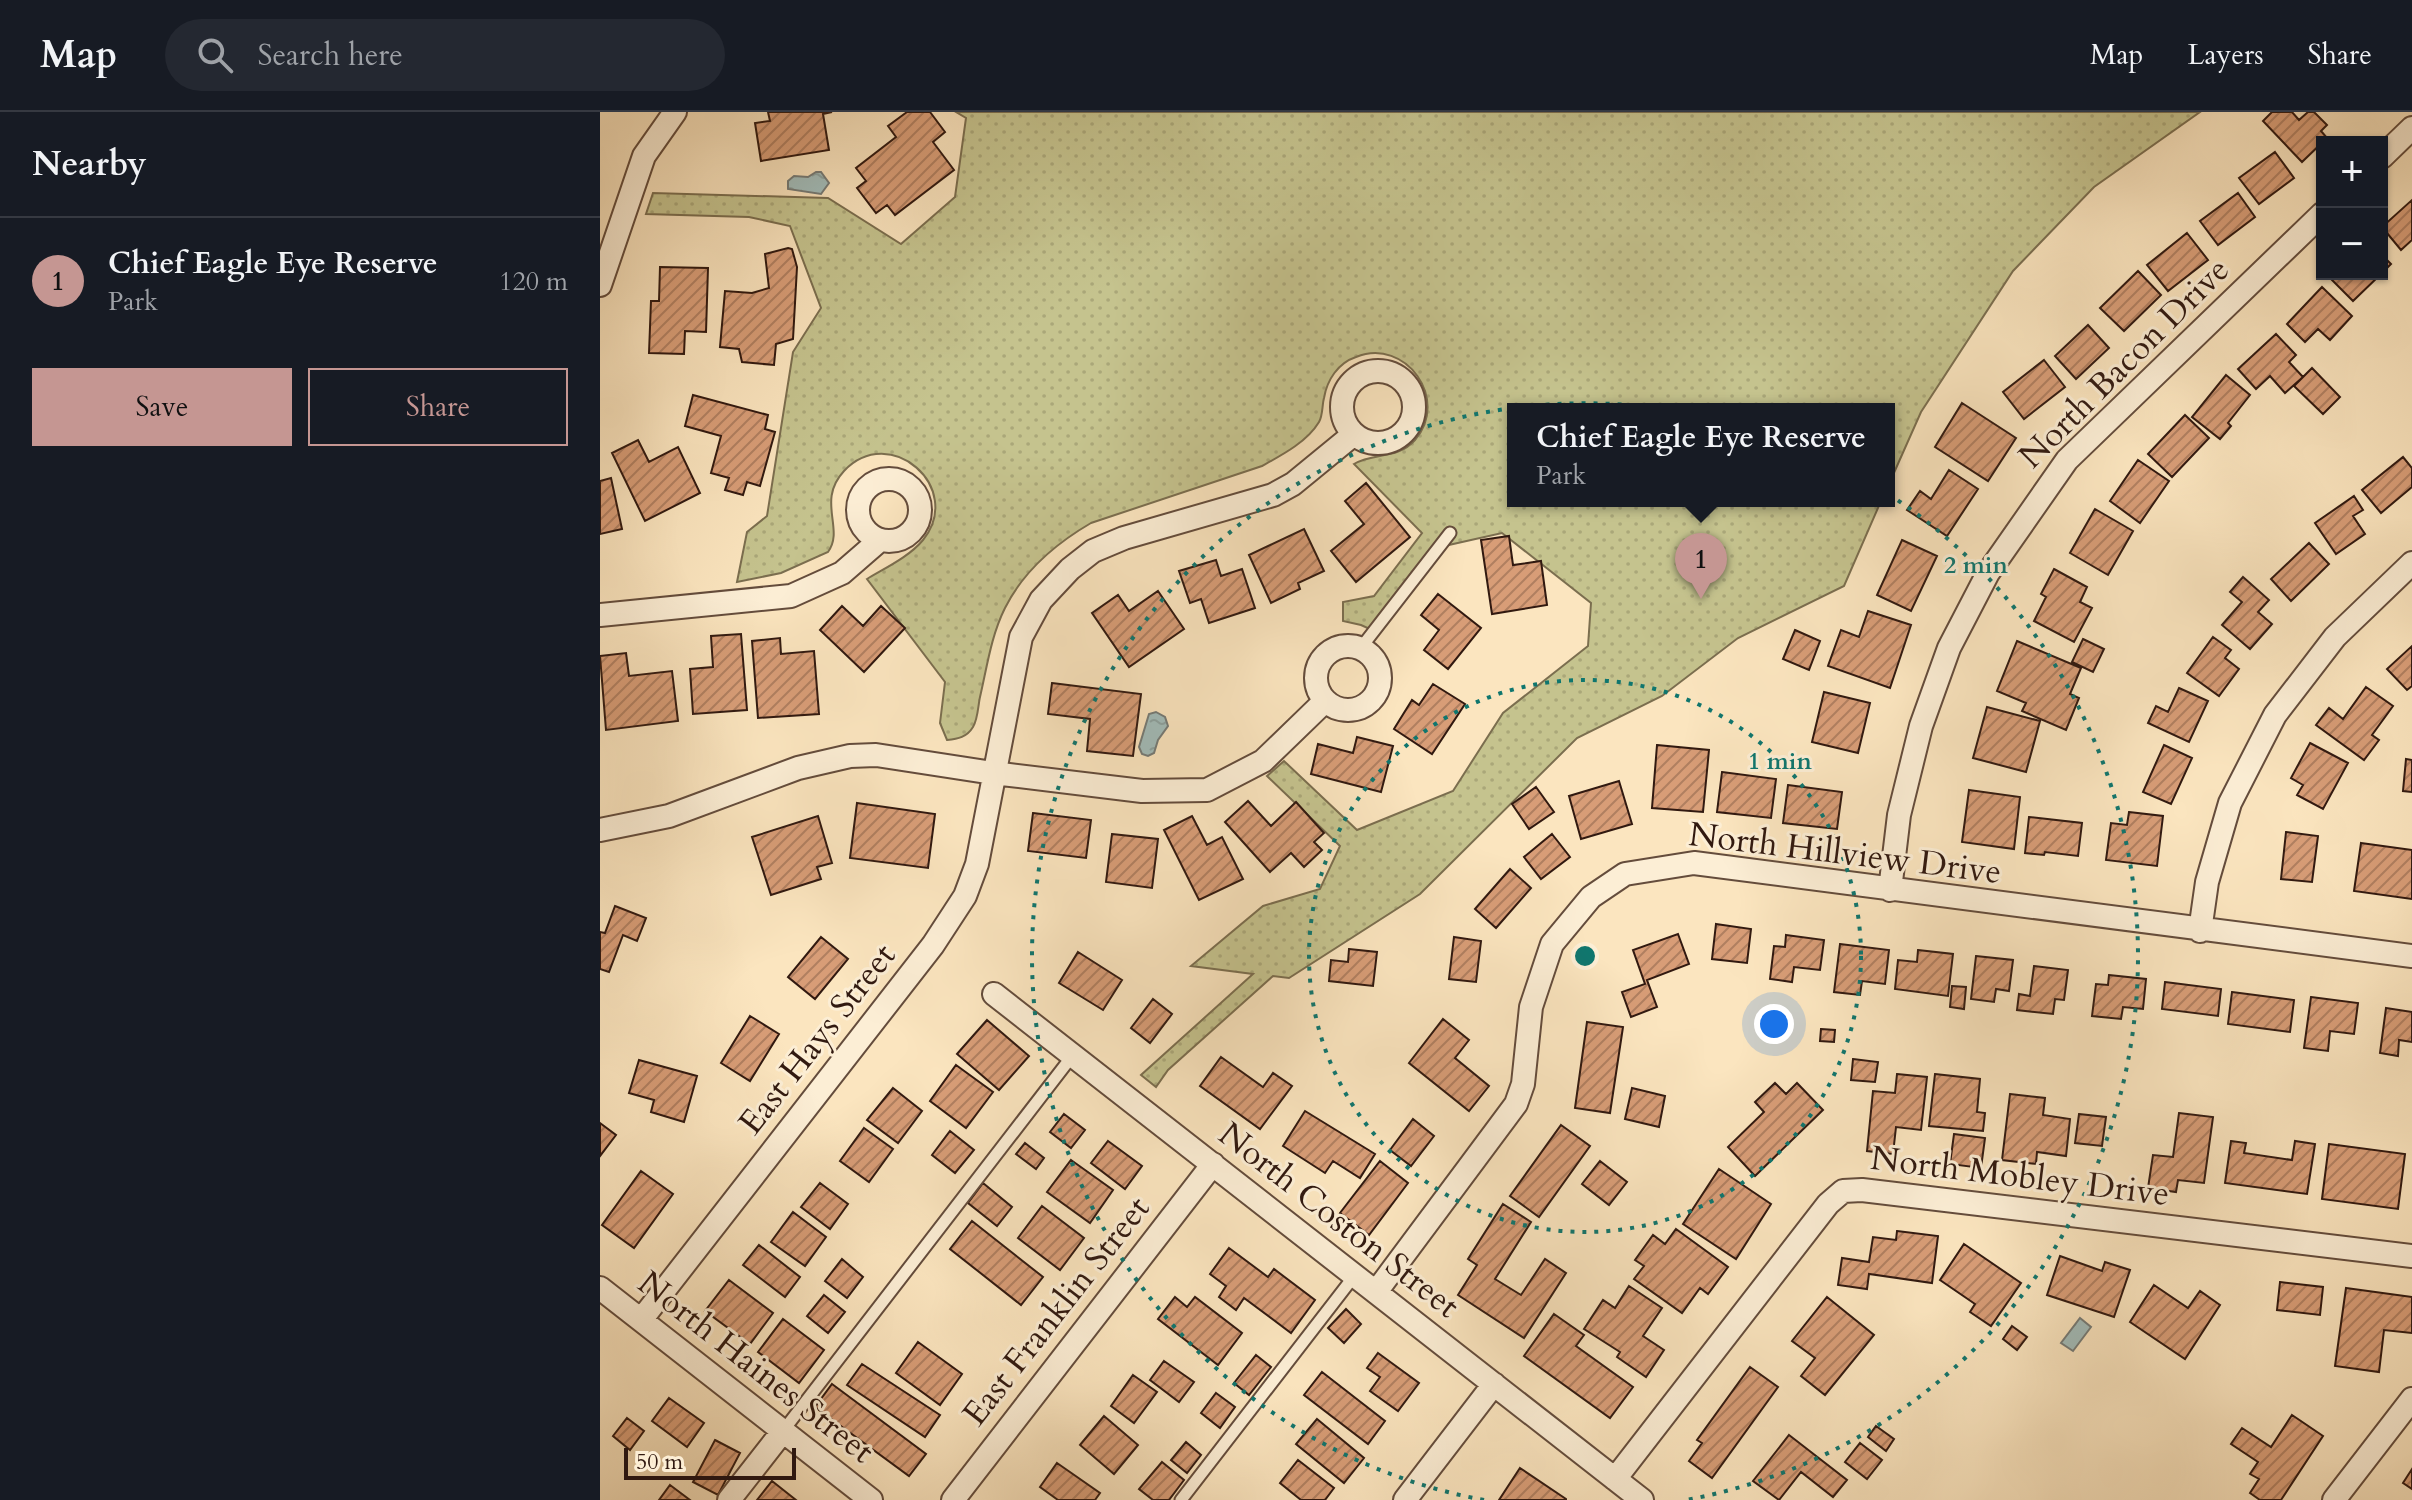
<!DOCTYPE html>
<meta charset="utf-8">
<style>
:root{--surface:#171b24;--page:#242831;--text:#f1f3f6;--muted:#9ea1a6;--line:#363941;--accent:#c59692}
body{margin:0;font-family:Cardo,serif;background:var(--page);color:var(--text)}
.controls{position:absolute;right:24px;top:24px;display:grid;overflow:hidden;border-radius:0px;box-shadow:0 2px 6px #0004}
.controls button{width:72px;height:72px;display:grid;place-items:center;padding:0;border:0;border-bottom:2px solid var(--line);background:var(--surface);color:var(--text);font:40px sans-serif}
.scale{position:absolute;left:24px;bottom:20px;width:172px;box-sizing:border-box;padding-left:8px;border:4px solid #311910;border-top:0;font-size:22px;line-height:28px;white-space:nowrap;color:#311910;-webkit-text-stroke:6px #fceed5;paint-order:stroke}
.you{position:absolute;left:1174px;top:912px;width:28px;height:28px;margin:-20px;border:6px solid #fff;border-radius:50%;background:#1a73e8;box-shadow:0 0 0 12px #1a73e833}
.badge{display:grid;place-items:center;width:52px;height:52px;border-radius:50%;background:var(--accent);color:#111;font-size:26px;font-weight:700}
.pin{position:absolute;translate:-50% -66px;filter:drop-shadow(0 2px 4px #0008)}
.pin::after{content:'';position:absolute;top:42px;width:28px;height:24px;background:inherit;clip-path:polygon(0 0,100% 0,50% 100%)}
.popup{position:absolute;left:907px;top:291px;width:388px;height:104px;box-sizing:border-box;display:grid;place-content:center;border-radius:0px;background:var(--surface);filter:drop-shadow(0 2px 6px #0005);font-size:26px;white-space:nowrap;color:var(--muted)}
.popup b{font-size:30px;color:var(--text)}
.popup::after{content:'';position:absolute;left:50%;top:100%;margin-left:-16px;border:16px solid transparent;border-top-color:var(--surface)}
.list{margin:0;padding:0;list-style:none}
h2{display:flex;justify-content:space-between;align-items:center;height:104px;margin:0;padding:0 32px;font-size:34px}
h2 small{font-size:26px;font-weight:400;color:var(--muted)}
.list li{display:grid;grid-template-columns:52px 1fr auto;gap:24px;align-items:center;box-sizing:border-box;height:128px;padding:0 32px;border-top:2px solid var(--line)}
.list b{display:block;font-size:30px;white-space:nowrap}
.list p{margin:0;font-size:26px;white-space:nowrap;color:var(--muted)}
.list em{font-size:26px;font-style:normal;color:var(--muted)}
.actions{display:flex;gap:16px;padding:24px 32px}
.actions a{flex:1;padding:18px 0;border:2px solid var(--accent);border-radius:0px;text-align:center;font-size:28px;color:var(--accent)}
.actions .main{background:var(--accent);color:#111}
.icon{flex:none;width:44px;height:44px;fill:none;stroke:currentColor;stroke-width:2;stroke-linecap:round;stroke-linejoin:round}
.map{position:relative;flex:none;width:1812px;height:1388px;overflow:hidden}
header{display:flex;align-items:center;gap:48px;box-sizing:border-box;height:112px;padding:0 40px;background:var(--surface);border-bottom:2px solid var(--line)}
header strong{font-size:38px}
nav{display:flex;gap:44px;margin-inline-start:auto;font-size:28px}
.search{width:560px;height:72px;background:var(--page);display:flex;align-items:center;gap:20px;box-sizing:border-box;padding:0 28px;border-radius:44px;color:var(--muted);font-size:30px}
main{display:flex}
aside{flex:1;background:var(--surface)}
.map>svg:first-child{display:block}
.park{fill:url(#park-dots);stroke:#7b6e4f;stroke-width:2}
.water{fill:url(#water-ripples);stroke:#757b77;stroke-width:2}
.building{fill:url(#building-hatch);stroke:#311910;stroke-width:2}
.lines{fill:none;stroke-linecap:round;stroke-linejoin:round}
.service-casing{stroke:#644c3c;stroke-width:15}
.minor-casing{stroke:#644c3c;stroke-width:26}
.service{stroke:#fceed5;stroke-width:11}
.minor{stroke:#fceed5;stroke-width:22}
.ring{fill:none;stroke:#0f766e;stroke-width:4;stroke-dasharray:4 8}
.labels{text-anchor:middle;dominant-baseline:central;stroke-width:6;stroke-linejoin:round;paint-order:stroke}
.street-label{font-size:34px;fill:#311910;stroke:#fceed5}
.centre{fill:#0f766e;stroke:#fceed5;stroke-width:4}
.ring-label{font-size:24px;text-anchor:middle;font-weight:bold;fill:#0f766e;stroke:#fceed5;stroke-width:6;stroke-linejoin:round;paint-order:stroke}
</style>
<header>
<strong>Map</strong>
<div class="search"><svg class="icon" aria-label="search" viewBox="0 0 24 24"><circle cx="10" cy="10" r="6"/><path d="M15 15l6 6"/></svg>Search here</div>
<nav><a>Map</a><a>Layers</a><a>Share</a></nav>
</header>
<main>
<aside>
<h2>Nearby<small></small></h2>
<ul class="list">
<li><span class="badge">1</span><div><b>Chief Eagle Eye Reserve</b><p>Park</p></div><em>120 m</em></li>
</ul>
<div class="actions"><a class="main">Save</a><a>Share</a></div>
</aside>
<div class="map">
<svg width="1812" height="1388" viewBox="0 0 1812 1388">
<defs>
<pattern id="park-dots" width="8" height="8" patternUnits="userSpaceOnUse" patternTransform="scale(2)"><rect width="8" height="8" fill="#c5c38e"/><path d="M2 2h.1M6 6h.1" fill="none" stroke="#aaa779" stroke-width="1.8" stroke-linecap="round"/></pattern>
<pattern id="water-ripples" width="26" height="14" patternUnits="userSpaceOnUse" patternTransform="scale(2)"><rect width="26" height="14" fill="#a2bdbb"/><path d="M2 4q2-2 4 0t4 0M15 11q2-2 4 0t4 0" fill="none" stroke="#8ca2a0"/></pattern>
<pattern id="building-hatch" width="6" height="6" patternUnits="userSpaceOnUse" patternTransform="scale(2)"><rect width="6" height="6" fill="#d89d77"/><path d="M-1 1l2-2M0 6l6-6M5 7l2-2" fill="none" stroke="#b07f60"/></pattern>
</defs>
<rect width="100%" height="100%" fill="#fbe5bf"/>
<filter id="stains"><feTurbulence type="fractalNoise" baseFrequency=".0025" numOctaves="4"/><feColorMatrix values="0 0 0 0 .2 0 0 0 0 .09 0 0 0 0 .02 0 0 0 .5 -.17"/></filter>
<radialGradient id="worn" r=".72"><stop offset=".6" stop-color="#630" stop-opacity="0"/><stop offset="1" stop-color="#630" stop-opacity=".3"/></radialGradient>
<!-- park -->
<path class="park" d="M356,0h1244l-106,75 -81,84 -92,141 -32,72v-75h-376v92h368l-37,85 -106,52 -76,58 -85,42 -157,156 -131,84 -16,-2 -105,94 -12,17 -15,-12 112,-101 -62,-8 72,-60 57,-17 20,-43 -73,-70 17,-15 73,69 96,-39 50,-78 85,-67 3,-43 -89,-70 -62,14 -68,83 -11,-5 -18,-4v-19l31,-6 48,-63 -68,-69c20,-12 43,-4 61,-24 35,-40 -9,-103 -59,-83 -18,6 -29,23 -32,41 -2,7 -1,17 -5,24 -12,20 -37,33 -57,44l-171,57c-36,21 -67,47 -86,85 -14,28 -18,59 -25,89 -2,9 -2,22 -7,30 -6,10 -15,12 -26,13l-7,-17 5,-41 -78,-103c18,-11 42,-22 56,-39 42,-52 -33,-118 -79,-69 -28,30 1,58 -16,81l-47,21 -44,9 10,-50 20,-16 26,-164 28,-44 -31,-82 -41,-9 -103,-3 7,-21 175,5 73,46 54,-47 11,-79z"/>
<!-- water -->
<path class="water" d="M216,60h5l8,11 -8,11 -33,-5v-8l6,-5 14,1z
M556,600l9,5 3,9 -10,14 -4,13 -6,3 -6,-2 -3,-7 10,-33z
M1480,1206l11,9 -18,24 -12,-8z"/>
<!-- building -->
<path class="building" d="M168,0h64l-9,2 6,36 -68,11 -6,-38 15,-2z
M307,0h23l15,20 -12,10 21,28 -59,45 -8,-10 -11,8 -19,-25 9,-7 -10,-13 40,-31 -8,-11z
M1672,0h20l7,8 9,-8h6l13,13 -6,6 6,7 -25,24 -39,-41z
M1675,40l19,26 -35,26 -20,-26z
M1638,81l17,24 -37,28 -18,-24z
M1812,88v40l-11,10 -19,-23z
M1587,121l21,27 -40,31 -21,-26z
M188,136l4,1 5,18 -4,72 -17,5 -2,21 -32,-3 -3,-13 -19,-2 5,-56 27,2 17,-5 -4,-34z
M1782,143l9,9 -9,9z
M60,155l48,1 -2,64 -21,-1 -1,23 -35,-1 2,-52h8z
M1538,159l23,24 -37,36 -24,-23z
M1736,162h45l-28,27 -22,-22z
M1722,175l30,29 -22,24 -12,-11 -13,13 -18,-18z
M1488,213l21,23 -33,31 -21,-23z
M1676,222l20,21 -7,7 14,15 -18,16 -15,-17 -14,13 -18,-20z
M1444,248l21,27 -41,32 -21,-27z
M1712,256l28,29 -17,17 -29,-28z
M1626,263l24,20 -22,28 3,3 -11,13 -28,-22z
M93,283l75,20 -3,14 10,3 -15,54 -13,-4 -4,13 -18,-5 4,-12 -18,-5 10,-37 -36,-10z
M1362,291l54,35 -28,43 -53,-34z
M1585,303l24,23 -37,39 -24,-23z
M38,328l11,22 29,-15 22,46 -55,28 -33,-68z
M1803,345l9,11v19l-31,26 -19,-23z
M1538,348l31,21 -29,42 -30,-22z
M1349,358l29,19 -31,47 -40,-26 13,-19 11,8z
M11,366l11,51 -22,5v-53z
M766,371l44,54 -54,45 -25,-31 33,-27 -19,-23z
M1754,384l9,14 -10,6 12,18 -29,20 -21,-31z
M1495,397l38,22 -25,44 -38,-22z
M704,417l20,42 -26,12 2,6 -29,14 -22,-48z
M909,424l4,29 28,-4 6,44 -55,9 -11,-74z
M1302,428l35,16 -26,55 -34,-16z
M1709,431l20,21 -38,37 -20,-22z
M616,448l5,16 21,-7 13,39 -46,15 -8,-24 -11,4 -11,-32z
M1454,457l33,18 -7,15 12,6 -18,34 -40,-21 12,-24 -5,-3z
M1643,465l26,23 -11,12 14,12 -22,25 -28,-24 20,-23 -12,-10z
M558,479l26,38 -55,38 -37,-54 26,-18 11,16z
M838,482l43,34 -33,41 -24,-19 15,-20 -18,-15z
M242,494l21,20 18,-20 24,22 -41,44 -44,-42z
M1268,499l43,14 -21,63 -62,-22 13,-36 18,7z
M1195,518l25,11 -11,29 -26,-11z
M141,522l6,76 -54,4 -3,-45 23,-2 -2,-31z
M1613,525l18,13 -6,8 14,11 -20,27 -32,-23z
M180,526l1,16 33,-3 5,63 -61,4 -6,-77z
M1483,527l21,10 -11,23 -21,-10z
M1417,529l64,27 -11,26 9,4 -13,32 -44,-19 4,-8 -29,-12z
M1812,534v40l-5,4 -20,-21z
M26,541l3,23 43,-5 6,50 -72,9 -6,-74z
M452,571l89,11 -8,62 -46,-5 3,-32 -42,-5z
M833,572l32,20 -33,50 -38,-25 18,-29 7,5z
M1766,575l27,19 -21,29 7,5 -15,20 -48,-35 13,-17 14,11z
M1579,576l29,13 -19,41 -41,-19 8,-17 12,6z
M1224,580l46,11 -12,50 -46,-11z
M1387,595l53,14 -14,51 -53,-14z
M757,625l36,9 -12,46 -70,-18 7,-30 35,9z
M1710,631l38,20 -25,46 -26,-14 6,-10 -12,-7z
M1057,633l52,5 -6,62 -51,-4z
M1564,633l28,13 -21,46 -28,-12z
M1806,647l6,1v32l-9,-1z
M1122,660l54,7 -5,39 -54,-6z
M1019,669l13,43 -51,15 -12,-43z
M1188,673l54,7 -5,37 -54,-6z
M936,675l18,25 -25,17 -17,-25z
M1369,678l51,7 -6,52 -52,-7z
M648,689l23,25 25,-24 28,31 -10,9 8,8 -18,17 -13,-14 -21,19 -45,-50z
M257,691l78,11 -7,54 -78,-10z
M1529,700l34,4 -6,50 -51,-6 5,-37 16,2z
M433,701l58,7 -5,38 -58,-7z
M218,704l14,47 -15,4 4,12 -50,16 -19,-58z
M592,704l15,29 15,-8 21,42 -44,21 -35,-70z
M1429,705l53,6 -4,33 -33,-4 -1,3 -19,-2z
M1686,720l32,4 -6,46 -31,-3z
M512,722l46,5 -6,49 -46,-6z
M952,722l18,23 -29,22 -17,-22z
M1761,731l51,7v49l-58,-8z
M910,757l21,19 -35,40 -21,-19z
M15,794l31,12 -9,23 -14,-6 -14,37 -9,-3v-37l5,1z
M1116,812l35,5 -4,34 -35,-4z
M1078,822l11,30 -42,16 10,27 -26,10 -9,-25 23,-8 -12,-34z
M1186,823l38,5 -4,30 -26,-3 -2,15 -22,-3 4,-33 11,1z
M221,825l27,22 -33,40 -27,-22z
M854,825l27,4 -5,41 -27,-3z
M1240,832l49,6 -4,34 -23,-3 -2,14 -26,-3z
M749,837l28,3 -4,34 -44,-5 2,-21 17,2z
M1318,838l35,4 -5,42 -53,-7 3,-29 19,2z
M478,840l44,28 -19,30 -44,-27z
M1376,844l37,4 -4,31 -13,-2 -2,13 -23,-3z
M1434,854l34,4 -4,30 -9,-1 -2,15 -36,-4 2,-16 11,2z
M1509,863l37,4 -3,30 -20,-2 -2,12 -29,-3 4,-32 12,1z
M1565,870l56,7 -3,27 -56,-7z
M1352,874l14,1 -2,22 -14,-2z
M1632,880l62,8 -4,32 -62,-8z
M1711,885l47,6 -4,31 -24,-3 -2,20 -24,-3z
M553,887l19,15 -22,29 -19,-15z
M1786,896l26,4v30l-13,-2 -1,16 -18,-3z
M150,904l29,18 -29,47 -29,-18z
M843,907l26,21 -14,18 34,28 -20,25 -60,-48z
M387,908l42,36 -30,34 -42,-36z
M987,910l36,5 -13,86 -35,-5z
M1221,917l14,1 -1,12 -14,-1z
M621,945l42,30 10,-14 19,13 -32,43 -60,-43z
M1253,947l25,3 -3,20 -24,-2z
M39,948l58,16 -13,46 -33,-10 3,-12 -25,-7z
M356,953l37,27 -27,36 -36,-27z
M1297,962l30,3 -6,53 -25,-3 -3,27 -26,-3 6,-60 22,2z
M1335,962l45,5 -3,33 8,1 -2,18 -54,-5z
M1175,971l11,11 11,-11 26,27 -68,66 -27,-29 36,-35 -9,-10z
M293,976l29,23 -24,32 -31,-23z
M1032,976l33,8 -6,31 -34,-8z
M1410,982l35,4 -2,17 27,4 -4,37 -29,-4 -1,12 -34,-4z
M705,999l70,43 -15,24 -27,-17 -8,12 -42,-27z
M1579,1001l34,4 -9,66 -26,-3 -2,12 -28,-4 5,-33 20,2z
M464,1002l21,16 -14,18 -21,-16z
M1479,1002l27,3 -4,29 -27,-3z
M813,1007l21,17 -23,30 -21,-16z
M0,1011l16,12 -16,21z
M961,1013l29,21 -51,71 -29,-21z
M264,1016l29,21 -24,33 -29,-21z
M350,1019l24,19 -19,23 -23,-18z
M1354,1022l31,4 -4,30 -31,-4z
M508,1029l34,25 -17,23 -34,-26z
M1631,1029l15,2 -2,10 48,7 3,-19 20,3 -8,50 -82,-11z
M425,1031l19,15 -8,11 -20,-15z
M1729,1032l76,10 -7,55 -76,-10z
M471,1048l42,30 -23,33 -43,-31z
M780,1049l28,22 -39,52 -29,-22z
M1000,1049l27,21 -18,23 -27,-21z
M1119,1057l52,35 -35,55 -53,-35z
M41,1059l32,23 -39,54 -32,-23z
M220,1071l28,21 -18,25 -29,-22z
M383,1071l29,24 -15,19 -29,-23z
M903,1092l28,18 -36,57 26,16 24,-36 21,14 -42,65 -66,-43 19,-30 -9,-6z
M442,1094l42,32 -24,32 -42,-32z
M193,1100l33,25 -21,29 -34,-24z
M372,1109l71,56 -22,28 -71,-56z
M1076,1117l52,38 -20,27 -8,-6 -18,25 -48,-34 10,-13 -9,-6 18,-25 12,9z
M1297,1119l41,5 -6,47 -63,-9 -2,15 -29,-4 4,-27 27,4 4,-25 23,3z
M1364,1132l57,39 -30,43 -21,-14 5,-8 -35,-24z
M159,1133l41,32 -15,20 -42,-32z
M629,1136l39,29 6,-8 41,31 -24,33 -47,-35 -8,12 -17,-13 7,-11 -16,-12z
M1460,1144l42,15 3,-9 25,8 -16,47 -67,-22z
M242,1147l21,18 -16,21 -22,-17z
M129,1168l44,33 -23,31 -45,-33z
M1680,1170l43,5 -3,28 -43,-5z
M1554,1173l34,23 12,-17 20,14 -35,54 -55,-37z
M1029,1174l33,22 -19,28 21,14 -18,27 -29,-20 3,-5 -36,-23 19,-29 12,8z
M1746,1176l66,9v36l-28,-3 -5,42 -44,-6z
M224,1183l21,17 -17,21 -21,-17z
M575,1185l12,10 8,-10 47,36 -24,32 -60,-46z
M1227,1185l47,38 -49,60 -24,-19 14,-18 -23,-17z
M746,1197l15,15 -17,19 -16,-15z
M954,1202l30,21 -8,11 57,41 -23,31 -86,-62z
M183,1207l41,31 -25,33 -41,-31z
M1412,1214l15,11 -10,13 -14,-11z
M318,1230l44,32 -22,31 -44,-32z
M778,1241l41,30 -21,28 -28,-20 10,-14 -13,-9z
M656,1243l15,12 -22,28 -15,-12z
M564,1249l30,21 -15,20 -29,-22z
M262,1252l78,51 -15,22 -78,-52z
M1150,1255l28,20 -66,91 -23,-17 13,-18 -5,-3z
M722,1260l63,49 -17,23 -64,-49z
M533,1263l24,17 -23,31 -23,-17z
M232,1272l94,70 -17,22 -94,-69z
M616,1281l19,14 -15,21 -19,-15z
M69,1286l35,25 -17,24 -35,-26z
M1692,1303l31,21 -42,64h-21l-10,-7 9,-14 -9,-5 8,-12 -27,-18 11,-16 29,19z
M504,1304l34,29 -24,29 -34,-29z
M27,1306l17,13 -14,19 -17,-14z
M717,1307l47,39 -20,25 -48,-39z
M1276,1314l18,13 -8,12 -18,-14z
M1189,1323l58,45 -14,17 -32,-25 -22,28 -26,-19z
M115,1328l25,13 -22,42 -25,-13z
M586,1330l15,13 -14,18 -16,-13z
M1260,1331l22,17 -15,19 -22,-17z
M698,1348l36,28 -9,12h-24l-21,-17z
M562,1350l22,18 -15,20h-16l-14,-11z
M457,1351l43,30 -5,7h-37l-18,-13z
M920,1356l46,31v1h-67z
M1812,1357v20l-9,-6z
M172,1369l24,19h-39z
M70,1373l20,15h-31z"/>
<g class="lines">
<!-- service casing -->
<g class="service-casing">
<path id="service" d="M760,537l90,-116
M183,1319l290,-376
M581,1388l174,-225"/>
</g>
<!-- minor casing -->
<g class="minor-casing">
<path id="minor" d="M1782,45l30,-29
M0,173l44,-129 31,-44
M742 295a36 36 0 1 1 72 0a36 36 0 1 1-72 0Z
M258 398a31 31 0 1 1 62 0a31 31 0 1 1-62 0Z
M0,503l191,-19 51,-23 38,-33
M716 566a32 32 0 1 1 64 0a32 32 0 1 1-64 0Z
M0,718l69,-14 129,-48 52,-12 26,-1 117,18 149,18 65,-1 56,-29 62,-60
M1290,778l9,-75 22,-89 28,-78 39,-75 79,-113 255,-246
M1600,819l7,-49 23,-79 45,-88 60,-78 77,-74
M394,882l648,506
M0,1176l271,212
M776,1180l140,-188 7,-20 8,-77 21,-63 39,-47 34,-23 69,-11 718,93
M41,1208l292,-375 32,-49 12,-32 44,-227 20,-37 29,-31 23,-18 31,-13 149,-43 20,-11 61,-50
M1015,1367l213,-275 15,-13 19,-1 550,66
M129,1388l54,-69
M353,1388l260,-336
M805,1388l89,-116
M1734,1388l78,-101"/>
</g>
<!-- service -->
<use href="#service" class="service"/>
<!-- minor -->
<use href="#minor" class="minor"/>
</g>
<!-- distance rings -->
<g class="ring">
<circle cx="985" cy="844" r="276"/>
<path d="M884 1388A553 553 0 1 1 1086 1388"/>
</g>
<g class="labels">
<!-- street labels -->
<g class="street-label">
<text transform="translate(1524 251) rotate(-45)">North Bacon Drive</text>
<text transform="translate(1245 741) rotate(7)">North Hillview Drive</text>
<text transform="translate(217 927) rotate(-52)">East Hays Street</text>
<text transform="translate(1420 1064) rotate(7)">North Mobley Drive</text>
<text transform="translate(739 1108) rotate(38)">North Coston Street</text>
<text transform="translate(456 1199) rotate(-52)">East Franklin Street</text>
<text transform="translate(156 1255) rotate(38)">North Haines Street</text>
</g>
</g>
<circle cx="985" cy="844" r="12" class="centre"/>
<g class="ring-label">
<text x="1376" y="461">2 min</text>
<text x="1180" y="657">1 min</text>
</g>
<rect width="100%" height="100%" filter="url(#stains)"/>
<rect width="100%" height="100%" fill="url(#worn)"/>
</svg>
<div class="controls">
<button>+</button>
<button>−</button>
</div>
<div class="scale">50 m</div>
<div class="you"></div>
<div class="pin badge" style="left:1101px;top:487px">1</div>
<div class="popup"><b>Chief Eagle Eye Reserve</b>Park</div>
</div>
</main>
